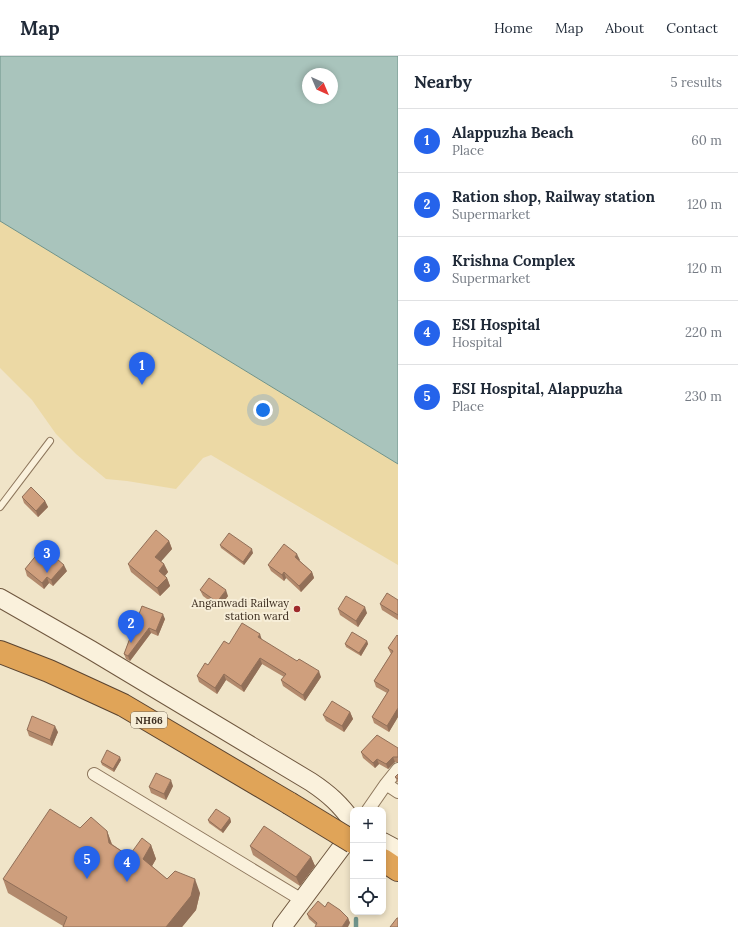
<!DOCTYPE html>
<meta charset="utf-8">
<style>
:root{--surface:#fff;--page:#f6f6f7;--text:#1f2937;--muted:#747a83;--line:#e0e1e3;--accent:#2563eb}
body{margin:0;font-family:Lora,serif;background:var(--page);color:var(--text)}
.controls{position:absolute;right:12px;bottom:12px;display:grid;overflow:hidden;border-radius:8px;box-shadow:0 2px 6px #0003}
.controls button{width:36px;height:36px;display:grid;place-items:center;padding:0;border:0;border-bottom:1px solid var(--line);background:var(--surface);color:var(--text);font:20px sans-serif}
.compass{position:absolute;left:302px;top:12px;width:36px;height:36px;border-radius:50%;background:var(--surface);box-shadow:0 2px 6px #0003;rotate:136deg}
.you{position:absolute;left:263px;top:354px;width:14px;height:14px;margin:-10px;border:3px solid #fff;border-radius:50%;background:#1a73e8;box-shadow:0 0 0 6px #1a73e833}
.badge{display:grid;place-items:center;width:26px;height:26px;border-radius:50%;background:var(--accent);color:#fff;font-size:13px;font-weight:700}
.pin{position:absolute;translate:-50% -33px;filter:drop-shadow(0 1px 2px #0008)}
.pin::after{content:'';position:absolute;top:21px;width:14px;height:12px;background:inherit;clip-path:polygon(0 0,100% 0,50% 100%)}
.list{margin:0;padding:0;list-style:none}
h2{display:flex;justify-content:space-between;align-items:center;height:52px;margin:0;padding:0 16px;font-size:17px}
h2 small{font-size:13px;font-weight:400;color:var(--muted)}
.list li{display:grid;grid-template-columns:26px 1fr auto;gap:12px;align-items:center;box-sizing:border-box;height:64px;padding:0 16px;border-top:1px solid var(--line)}
.list b{display:block;font-size:15px;white-space:nowrap}
.list p{margin:0;font-size:13px;white-space:nowrap;color:var(--muted)}
.list em{font-size:13px;font-style:normal;color:var(--muted)}
.icon{flex:none;width:22px;height:22px;fill:none;stroke:currentColor;stroke-width:2;stroke-linecap:round;stroke-linejoin:round}
.map{position:relative;flex:none;width:398px;height:871px;overflow:hidden}
header{display:flex;align-items:center;gap:24px;box-sizing:border-box;height:56px;padding:0 20px;background:var(--surface);border-bottom:1px solid var(--line)}
header strong{font-size:19px}
nav{display:flex;gap:22px;margin-inline-start:auto;font-size:14px}
main{display:flex}
aside{flex:1;background:var(--surface)}
.map>svg:first-child{display:block}
.sand{fill:#ecd9a5}
.water{fill:#a9c4bc;stroke:#6f938a;fill-rule:evenodd}
.lines{fill:none;stroke-linecap:round;stroke-linejoin:round}
.stream{stroke:#6f938a;stroke-width:4.5}
.lane-casing{stroke:#8d765c;stroke-width:8}
.street-casing{stroke:#8d765c;stroke-width:14}
.secondary-casing{stroke:#6f573f;stroke-width:20}
.highway-casing{stroke:#5b4430;stroke-width:24}
.lane{stroke:#faf1dc;stroke-width:6}
.street{stroke:#faf1dc;stroke-width:12}
.secondary{stroke:#faf1dc;stroke-width:18}
.highway{stroke:#e0a458;stroke-width:22}
.highway-bridge-casing{stroke:#5b4430;stroke-width:24;stroke-linecap:butt}
.highway-bridge{stroke:#e0a458;stroke-width:22}
.wall{fill:#b2896c}
.shaded-wall{fill:#916f58}
.building{fill:#cf9f7d;stroke:#916f58}
.poi-dot{fill:#9e2a2b;stroke:#f7eed8;stroke-width:1.5}
.labels{text-anchor:middle;dominant-baseline:central;stroke-width:4;stroke-linejoin:round;paint-order:stroke}
.shield{fill:#f7eed8;stroke:#756857;stroke-width:1}
.shield-label{font-size:10px;font-weight:bold;fill:#3d2e20}
.poi-label{font-size:11px;fill:#3d2e20;stroke:#f7eed8;text-anchor:end}
</style>
<header>
<strong>Map</strong>
<nav><a>Home</a><a>Map</a><a>About</a><a>Contact</a></nav>
</header>
<main>
<div class="map">
<svg width="398" height="871" viewBox="0 0 398 871">
<rect width="100%" height="100%" fill="#f0e4c8"/>
<!-- sand -->
<path class="sand" d="M0,165l398,243v101l-187,-110 -8,3 -27,31 -49,-8 -21,-2 -30,-25 -20,-20 -24,-34 -32,-32z"/>
<!-- water -->
<path class="water" d="M0,0h398v408l-398,-243zM308,18h24v24h-24z"/>
<g class="lines">
<!-- stream -->
<path class="stream" d="M356,863v8"/>
<!-- lane casing -->
<g class="lane-casing">
<path id="lane" d="M0,451l50,-66"/>
</g>
<!-- street casing -->
<g class="street-casing">
<path id="street" d="M94,718l208,126
M386,728l12,8
M368,754l18,-26 12,-15"/>
</g>
<!-- secondary casing -->
<g class="secondary-casing">
<path id="secondary" d="M0,542l91,52 220,132c18,12 29,22 42,40
M383,786l15,8
M282,871l71,-95"/>
</g>
<!-- highway casing -->
<g class="highway-casing">
<path id="highway" d="M0,596l49,19 74,34 166,98
M383,804l15,10"/>
</g>
<!-- lane -->
<use href="#lane" class="lane"/>
<!-- street -->
<use href="#street" class="street"/>
<!-- secondary -->
<use href="#secondary" class="secondary"/>
<!-- highway -->
<use href="#highway" class="highway"/>
<!-- highway-bridge casing -->
<g class="highway-bridge-casing">
<path id="highway-bridge" d="M289,747l64,39"/>
</g>
<!-- highway-bridge -->
<use href="#highway-bridge" class="highway-bridge"/>
</g>
<!-- wall -->
<path class="wall" d="M22,441l23,4 3,6 -10,10 -14,-14z
M169,485l3,8 -11,12 3,3 4,8 -3,4 2,2 3,8 -10,10 -29,-24 -3,-8z
M220,489l33,8 -9,12 -23,-17z
M299,504l13,12 2,6 -13,14 -15,-14 -2,3 -13,-10 -3,-6 32,-5z
M25,513l42,2 -14,15 -4,-3 -5,6 -17,-13z
M200,534l28,6 -9,12 -16,-12z
M398,544v20l-16,-10 -2,-6z
M142,550l23,13 -7,17 -7,-3 -21,28 -4,-2 -2,-5z
M338,553l29,4 -9,14 -18,-12z
M398,580v81l-9,15 -15,-9 -2,-6 15,-24 -11,-6 -2,-6 17,-27 -3,-6z
M262,584l59,37 -16,24 -22,-15 -2,-6 3,-3 -22,-13 -18,28 -18,-12 -9,14 -18,-12 -2,-6 32,-32z
M367,585l1,3 -7,12 -15,-9 -1,-3z
M350,656l3,7 -9,13 -18,-11 -3,-6z
M27,674l31,2 -6,14 -23,-10z
M398,692v14h-3l-7,7 -9,-5 -4,4 -12,-10 -2,-6z
M121,704l-7,12 -12,-7 -1,-3z
M398,718v9l-3,-6z
M173,730l-7,14 -15,-7 -2,-6z
M230,762l1,4 -8,11 -14,-10 -1,-3z
M80,772l27,3 5,13 17,12 22,-11 5,14 -4,7 15,13 33,14 -4,17 -14,17h-119v-1l-55,-33 -5,-14z
M250,790l61,11 4,9 -15,20 -47,-31z
M325,851l23,11 2,5 -34,2 -7,-6 -2,-5z"/>
<!-- shaded-wall -->
<path class="shaded-wall" d="M45,445l3,6 -10,10 -2,-6z
M169,485l3,8 -14,16 -3,-8z
M252,493l1,4 -9,12 -1,-3z
M297,498l3,6 -3,3 -2,-6z
M164,508l4,8 -6,7 -3,-8z
M64,509l3,6 -14,15 -2,-6z
M284,516l2,6 -2,3 -2,-6z
M312,516l2,6 -13,14 -2,-6z
M47,521l2,6 -5,6 -2,-6z
M167,522l3,8 -10,10 -3,-8z
M226,534l2,6 -9,12 -2,-6z
M365,551l2,6 -9,14 -2,-6z
M163,558l2,5 -7,17 -2,-5z
M149,572l2,5 -21,28 -2,-5z
M260,578l2,6 -4,-3z
M367,585l1,3 -7,12 -2,-3z
M260,602l2,6 -18,28 -3,-6z
M319,615l2,6 -16,24 -2,-6z
M224,618l2,6 -9,14 -2,-6z
M398,652v9l-9,15 -2,-6z
M350,656l3,7 -9,13 -2,-6z
M55,670l3,6 -6,14 -2,-6z
M120,701l1,3 -7,12 -1,-3z
M393,701l2,5 -7,7 -2,-5z
M377,703l2,5 -4,4 -2,-5z
M171,724l2,6 -7,14 -2,-6z
M230,762l1,4 -8,11 -2,-3z
M107,775l5,14 -3,-2z
M151,789l5,14 -8,14 -5,-14z
M311,801l4,9 -15,20 -4,-9z
M195,823l5,14 -4,17 -14,17h-16z
M348,862l2,5 -2,4h-6z"/>
<!-- building -->
<path class="building" d="M31,431l14,14 -9,10 -14,-14z
M156,474l13,11 -14,16 9,7 -5,7 8,7 -10,10 -29,-24z
M229,477l23,16 -9,13 -23,-17z
M284,488l13,10 -2,3 17,15 -13,14 -15,-14 -2,3 -14,-10z
M43,491l21,18 -13,15 -4,-3 -5,6 -17,-14z
M209,522l17,12 -9,12 -17,-12z
M387,537l11,7v15l-18,-11z
M346,540l19,11 -9,14 -18,-12z
M142,550l21,8 -7,17 -7,-3 -21,28 -4,-2z
M242,567l18,11 -2,3 39,24 2,-2 20,12 -16,24 -22,-15 5,-6 -26,-16 -19,28 -17,-12 -9,14 -18,-12 8,-13 3,2 16,-24 5,3z
M352,576l15,9 -8,12 -14,-9z
M397,579l1,1v72l-11,18 -15,-9 17,-27 -15,-9 19,-30 -5,-3z
M332,645l18,11 -8,14 -19,-11z
M32,660l23,10 -5,14 -23,-10z
M377,679l21,13v9h-5l-7,7 -9,-5 -4,4 -12,-11z
M107,694l13,7 -7,12 -12,-7z
M156,717l15,7 -7,14 -15,-7z
M398,718v5l-3,-2z
M50,753l30,19 11,-11 16,14 2,12 20,13 13,-18 9,7 -8,14 24,20 8,-8 20,8 -4,17 -25,31h-103l4,-10 -64,-38z
M216,753l14,9 -9,12 -13,-10z
M264,770l47,31 -15,20 -46,-31z
M318,845l7,6 3,-5 12,8 8,8 -6,9h-27l2,-4 -10,-9z
M397,862h1v9h-8z"/>
<!-- markers -->
<circle class="poi-dot" cx="297" cy="553" r="4"/>
<g class="labels">
<!-- shield labels -->
<rect class="shield" x="131" y="656" width="36" height="16" rx="3"/>
<g class="shield-label">
<text x="149" y="664">NH66</text>
</g>
<!-- poi labels -->
<g class="poi-label">
<text x="289" y="547">Anganwadi Railway<tspan x="289" dy="13">station ward</tspan></text>
</g>
</g>
</svg>
<div class="controls">
<button>+</button>
<button>−</button>
<button><svg class="icon" aria-label="locate" viewBox="0 0 24 24"><circle cx="12" cy="12" r="6"/><path d="M12 2v4M12 18v4M2 12h4M18 12h4"/></svg></button>
</div>
<svg class="compass" viewBox="-18 -18 36 36"><path d="M0-13l5 13h-10z" fill="#e53935"/><path d="M0 13l5-13h-10z" fill="#747a83"/></svg>
<div class="you"></div>
<div class="pin badge" style="left:142px;top:329px">1</div>
<div class="pin badge" style="left:131px;top:587px">2</div>
<div class="pin badge" style="left:47px;top:517px">3</div>
<div class="pin badge" style="left:127px;top:826px">4</div>
<div class="pin badge" style="left:87px;top:823px">5</div>
</div>
<aside>
<h2>Nearby<small>5 results</small></h2>
<ul class="list">
<li><span class="badge">1</span><div><b>Alappuzha Beach</b><p>Place</p></div><em>60 m</em></li>
<li><span class="badge">2</span><div><b>Ration shop, Railway station</b><p>Supermarket</p></div><em>120 m</em></li>
<li><span class="badge">3</span><div><b>Krishna Complex</b><p>Supermarket</p></div><em>120 m</em></li>
<li><span class="badge">4</span><div><b>ESI Hospital</b><p>Hospital</p></div><em>220 m</em></li>
<li><span class="badge">5</span><div><b>ESI Hospital, Alappuzha</b><p>Place</p></div><em>230 m</em></li>
</ul>
</aside>
</main>
